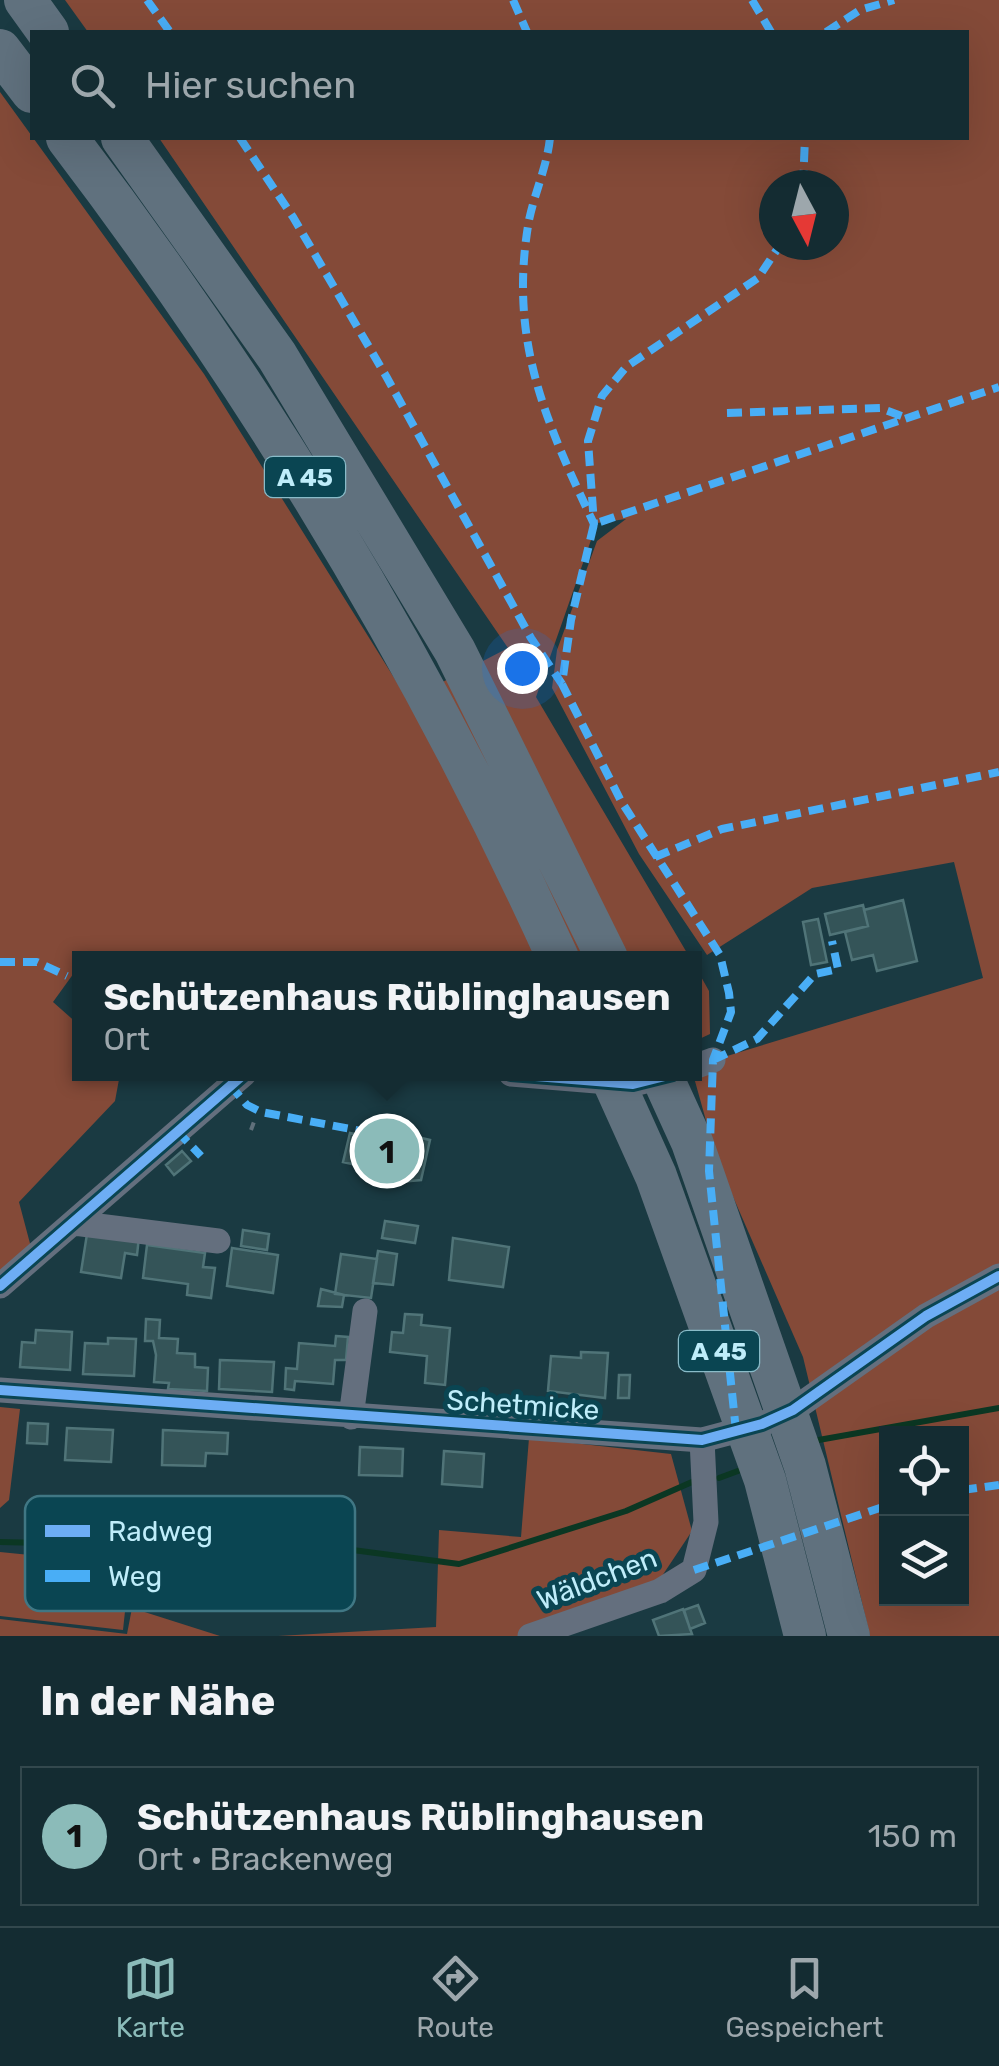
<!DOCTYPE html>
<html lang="de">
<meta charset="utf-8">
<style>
:root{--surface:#142c32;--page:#1d343a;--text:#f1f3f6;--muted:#9da7ac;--line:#33484d;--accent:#8bbbb9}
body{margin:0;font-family:Rubik,sans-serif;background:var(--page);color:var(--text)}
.controls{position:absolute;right:30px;bottom:30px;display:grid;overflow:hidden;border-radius:0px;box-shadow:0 10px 40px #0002}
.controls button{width:90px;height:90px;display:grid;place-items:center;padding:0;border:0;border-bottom:2px solid var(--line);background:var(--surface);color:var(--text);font:50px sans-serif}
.compass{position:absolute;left:759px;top:170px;width:90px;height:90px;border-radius:50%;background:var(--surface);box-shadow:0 10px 40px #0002;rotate:173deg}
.you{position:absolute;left:522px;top:668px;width:35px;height:35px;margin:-25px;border:8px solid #fff;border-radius:50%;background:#1a73e8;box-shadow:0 0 0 15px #1a73e833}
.badge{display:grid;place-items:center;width:65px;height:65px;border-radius:50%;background:var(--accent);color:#111;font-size:32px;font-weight:700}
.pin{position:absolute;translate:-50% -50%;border:5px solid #fff;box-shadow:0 2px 10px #0006}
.popup{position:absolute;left:72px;top:951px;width:630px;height:130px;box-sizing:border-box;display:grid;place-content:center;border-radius:0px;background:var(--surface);filter:drop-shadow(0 2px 8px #0005);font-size:32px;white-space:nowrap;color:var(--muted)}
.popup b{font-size:38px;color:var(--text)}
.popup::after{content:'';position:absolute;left:50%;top:100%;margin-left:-20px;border:20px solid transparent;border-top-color:var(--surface)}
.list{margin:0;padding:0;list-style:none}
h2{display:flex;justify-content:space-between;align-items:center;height:130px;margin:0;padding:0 40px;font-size:42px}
h2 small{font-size:32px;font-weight:400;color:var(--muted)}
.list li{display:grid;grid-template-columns:65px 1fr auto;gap:30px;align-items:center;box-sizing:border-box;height:140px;margin:0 20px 20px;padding:0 20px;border:2px solid var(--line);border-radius:0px}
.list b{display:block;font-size:38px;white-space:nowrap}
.list p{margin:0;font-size:32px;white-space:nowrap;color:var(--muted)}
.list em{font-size:32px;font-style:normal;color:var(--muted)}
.icon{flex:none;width:55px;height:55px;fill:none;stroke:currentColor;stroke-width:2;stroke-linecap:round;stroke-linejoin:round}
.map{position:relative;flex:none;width:999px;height:1636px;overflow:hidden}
.search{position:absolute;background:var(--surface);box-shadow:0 10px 40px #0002;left:30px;right:30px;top:30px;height:110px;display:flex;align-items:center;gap:25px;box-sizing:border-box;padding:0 35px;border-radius:0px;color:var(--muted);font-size:38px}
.sheet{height:290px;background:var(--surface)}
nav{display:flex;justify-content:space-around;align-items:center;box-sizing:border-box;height:140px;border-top:2px solid var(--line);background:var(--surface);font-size:28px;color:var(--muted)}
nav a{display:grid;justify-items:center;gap:5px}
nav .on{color:var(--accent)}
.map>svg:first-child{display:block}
.green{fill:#844a38;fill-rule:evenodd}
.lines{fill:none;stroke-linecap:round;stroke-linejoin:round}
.stream{stroke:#0b3723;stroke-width:6}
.building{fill:#345458;stroke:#507478;stroke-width:2.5}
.path{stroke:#60707b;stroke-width:4;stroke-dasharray:8 5;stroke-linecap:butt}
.minor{stroke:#646f7e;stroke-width:25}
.motorway{stroke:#60717e;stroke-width:42}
.motorway-bridge{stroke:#60717e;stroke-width:42}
.quiet{stroke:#49aef6;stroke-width:8;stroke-dasharray:15 8;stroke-linecap:butt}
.cycleway-casing{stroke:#0a4552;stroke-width:16}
.cycleway{stroke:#6dadf4;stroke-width:10}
.labels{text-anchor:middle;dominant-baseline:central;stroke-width:10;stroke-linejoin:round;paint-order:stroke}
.shield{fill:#0a4552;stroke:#89bbc8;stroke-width:2.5}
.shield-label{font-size:25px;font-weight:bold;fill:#bfedfa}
.street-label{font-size:28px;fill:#bfedfa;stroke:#0a4552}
.key{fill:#0a4552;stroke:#407784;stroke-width:2.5}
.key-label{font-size:28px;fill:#bfedfa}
</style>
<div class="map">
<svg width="999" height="1636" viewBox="0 0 999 1636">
<rect width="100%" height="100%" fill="#1a3a42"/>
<!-- green -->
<path class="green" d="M65,0h934v1636h-129l-67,-279 -86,-197 -24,-86 21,-14 269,-82 -29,-116 -142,26 -105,67 -68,-101 -87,-166 5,-38 40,-109 29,-22 -29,4 -61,174 154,261h-610l-1,8 -26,36 26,23 1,49h40l-5,27 -96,101 13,49 -32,29v-1188l204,282 204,326 100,-52 -349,-510h807v-106h-878zM774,185h60v60h-60zM886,1434h76v164h-76z
M695,966l14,25 1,43 -15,7z
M0,1407l20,2 -11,91 -9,8z
M529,1438l142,16 21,77 -38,57 -135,48h-241l158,-9 3,-97 82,7z
M0,1552l130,13 -7,65 -123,-14z
M132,1608l88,28h-220v-17l127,15z"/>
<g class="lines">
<!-- stream -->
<path class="stream" d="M813,1441l186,-33
M719,1478l27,-10
M247,1536l212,28 167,-53 66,-29
M0,1542l129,3 97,-9"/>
</g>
<!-- building -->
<path class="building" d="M903,900l14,61 -40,10 -4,-16 -21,5 -7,-28 23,-6 -4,-16z
M863,905l5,21 -38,9 -5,-21z
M818,919l9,43 -16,3 -8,-43z
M379,1128l51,12 -9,40 -33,3 -13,-14 -32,-7 7,-29 28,6z
M182,1151l9,10 -17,14 -8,-10z
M385,1221l33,5 -3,17 -33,-5z
M243,1230l26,4 -2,16 -26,-4z
M87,1234l52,3 -2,18 -12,-2 -4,25 -40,-6z
M453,1238l56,9 -6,40 -54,-7z
M147,1245l58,8 -2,14 12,1 -4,30 -24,-3 1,-11 -45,-6z
M232,1248l46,7 -5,38 -46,-7z
M378,1251l19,3 -4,31 -20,-2z
M341,1254l36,5 -6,39 -36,-4z
M321,1289l23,6 -2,12 -24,-1z
M405,1314l17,1 -1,10 29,3 -5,57 -20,-2 2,-27 -37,-4 2,-20 11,1z
M146,1319l14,1 -1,18 19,1 -1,14 18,1v13l13,1 -1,23 -39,-2 1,-6 -15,-1 2,-27 -3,-14h-8z
M36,1330l36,2 -2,38 -50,-3 2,-25 13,1z
M336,1336l12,1 -2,23h-11l-2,24 -38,-3 -1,9 -9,-1 1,-21 11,1 2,-26 36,3z
M108,1338l28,1 -2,37 -51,-2 2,-31 23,1z
M581,1352l27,1 -3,45 -57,-7 3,-35 30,2z
M220,1360l54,2 -2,30 -53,-3z
M619,1375h11l-1,23h-11z
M28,1423l20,1 -1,20 -20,-1z
M67,1428l46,2 -2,32 -46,-2z
M163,1430l65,3 -1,21 -21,-1 -1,13 -43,-1z
M360,1447l43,2 -1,27 -43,-1z
M444,1451l40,3 -2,33 -40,-3z
M698,1605l7,18 -15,6 -6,-19z
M683,1609l9,25 -33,2 -6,-16z"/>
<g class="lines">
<!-- path -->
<path class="path" d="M251,1130l4,-11"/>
<!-- minor -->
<path class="minor" d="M694,1067l19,-7
M511,1074l122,10 40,-10
M74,1223l144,18
M0,1286l244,-212
M0,1390l702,50 60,-16 31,-14 133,-94 73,-40
M351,1417l14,-106
M530,1636l130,-45 34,-21 12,-48 -4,-82"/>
<!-- motorway -->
<path class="motorway" d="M25,0l23,32
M0,50l32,42
M67,138c195,256 358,527 491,820
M122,138l155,218 178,295 152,307"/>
<!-- motorway-bridge -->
<path class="motorway-bridge" d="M610,1074l46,102 109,304 40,156
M661,1074l31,68 113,324 44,170"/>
<!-- quiet -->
<path class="quiet" d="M147,0l23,32
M513,0l14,32
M752,0l19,32
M826,32l34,-22 34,-10
M240,138l53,79 93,159 145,262 31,46
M550,138c-3,28 -15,54 -21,82 -21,119 16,200 65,304l-6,-83 14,-45 24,-29 132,-89 22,-33
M803,185l2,-47
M727,413l153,-5 24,9
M655,857l67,-28 277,-57
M0,962h37l30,14
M713,1060l44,-21 58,-65 23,-5 -6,-28
M230,1085l17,20 14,7 111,21
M177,1131l24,25
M736,1431l-27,-260 4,-111 18,-48 -2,-19 -9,-38 -99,-154 -59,-117 9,-64 23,-96 405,-137
M962,1490l37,-5
M694,1570l192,-64"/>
<!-- cycleway casing -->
<g class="cycleway-casing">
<path id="cycleway" d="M511,1074l122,10 40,-10
M0,1286l244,-212
M0,1390l702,50 60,-16 31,-14 133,-94 73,-40"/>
</g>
<!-- cycleway -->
<use href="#cycleway" class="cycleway"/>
</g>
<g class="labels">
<!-- shield labels -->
<g class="shield">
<rect x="265" y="457" width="80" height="40" rx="8"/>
<rect x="679" y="1331" width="80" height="40" rx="8"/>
</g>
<g class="shield-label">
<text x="305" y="477">A 45</text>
<text x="719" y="1351">A 45</text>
</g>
<!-- street labels -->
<g class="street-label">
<text transform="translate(523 1405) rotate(4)">Schetmicke</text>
<text transform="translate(597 1579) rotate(-21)">Wäldchen</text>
</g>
</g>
<!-- legend -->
<rect x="25" y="1496" width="330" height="115" rx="15" class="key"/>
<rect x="45" y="1525" width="45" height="12" fill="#6dadf4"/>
<rect x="45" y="1570" width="45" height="12" fill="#49aef6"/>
<g class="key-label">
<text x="108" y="1541">Radweg</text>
<text x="108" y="1586">Weg</text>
</g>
</svg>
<div class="controls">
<button><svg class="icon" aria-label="locate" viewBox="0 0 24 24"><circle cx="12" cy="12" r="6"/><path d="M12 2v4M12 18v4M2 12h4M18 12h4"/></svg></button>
<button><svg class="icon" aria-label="layers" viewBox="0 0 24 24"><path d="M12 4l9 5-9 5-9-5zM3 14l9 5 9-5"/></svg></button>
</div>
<svg class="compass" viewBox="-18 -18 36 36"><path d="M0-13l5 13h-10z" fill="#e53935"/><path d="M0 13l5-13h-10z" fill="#9da7ac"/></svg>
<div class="you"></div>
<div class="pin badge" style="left:387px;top:1151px">1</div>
<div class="popup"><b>Schützenhaus Rüblinghausen</b>Ort</div>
<div class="search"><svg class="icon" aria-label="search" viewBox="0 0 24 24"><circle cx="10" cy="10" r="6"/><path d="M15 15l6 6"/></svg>Hier suchen</div>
</div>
<section class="sheet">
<h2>In der Nähe<small></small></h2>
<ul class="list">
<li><span class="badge">1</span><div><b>Schützenhaus Rüblinghausen</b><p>Ort · Brackenweg</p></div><em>150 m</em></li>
</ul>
</section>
<nav>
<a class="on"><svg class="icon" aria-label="map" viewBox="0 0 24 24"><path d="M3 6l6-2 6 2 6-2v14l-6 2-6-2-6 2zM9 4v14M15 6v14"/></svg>Karte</a>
<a><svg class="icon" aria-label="directions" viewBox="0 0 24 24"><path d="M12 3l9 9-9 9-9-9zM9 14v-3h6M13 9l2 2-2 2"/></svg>Route</a>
<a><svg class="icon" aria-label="saved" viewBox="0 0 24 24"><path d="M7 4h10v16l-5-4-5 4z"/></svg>Gespeichert</a>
</nav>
